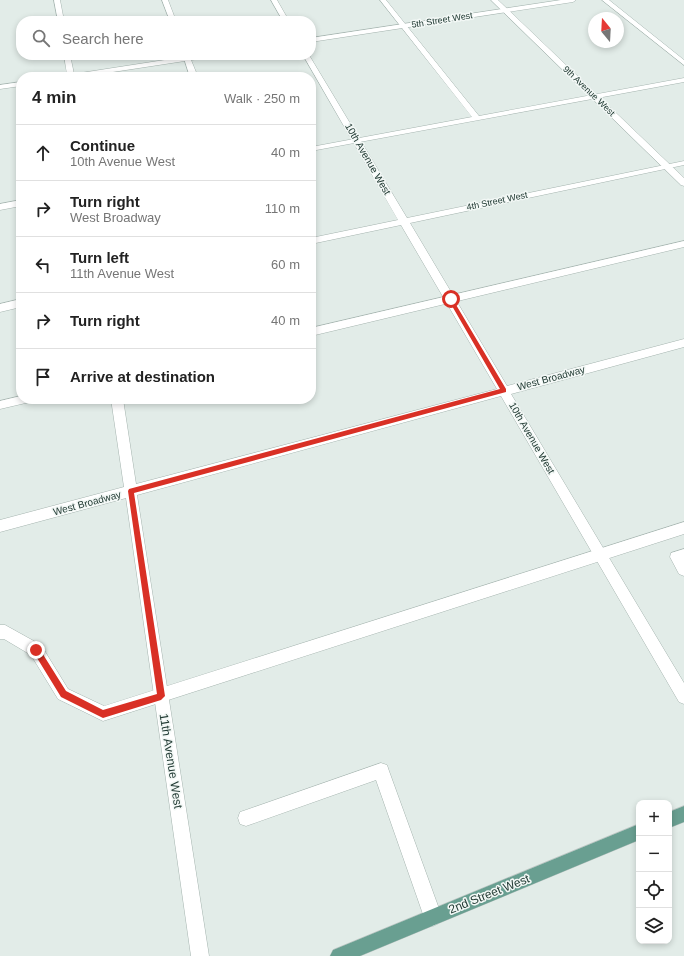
<!DOCTYPE html>
<meta charset="utf-8">
<style>
:root{--surface:#fff;--page:#f2f2f2;--text:#222;--muted:#767676;--line:#e0e0e0}
body{margin:0;font-family:Arial,sans-serif;background:var(--page);color:var(--text)}
.controls{position:absolute;right:12px;bottom:12px;display:grid;overflow:hidden;border-radius:8px;box-shadow:0 2px 6px #0003}
.controls button{width:36px;height:36px;display:grid;place-items:center;padding:0;border:0;border-bottom:1px solid var(--line);background:var(--surface);color:var(--text);font:20px sans-serif}
.compass{position:absolute;left:588px;top:12px;width:36px;height:36px;border-radius:50%;background:var(--surface);box-shadow:0 2px 6px #0003;rotate:342deg}
.stop{position:absolute;width:12px;height:12px;margin:-9px;border:3px solid #d93025;border-radius:50%;background:#fff}
.stop.end{background:#d93025;border-color:#fff;box-shadow:0 1px 4px #0008}
.list{margin:0;padding:0;list-style:none}
h2{display:flex;justify-content:space-between;align-items:center;height:52px;margin:0;padding:0 16px;font-size:17px}
h2 small{font-size:13px;font-weight:400;color:var(--muted)}
.list li{display:grid;grid-template-columns:26px 1fr auto;gap:12px;align-items:center;box-sizing:border-box;height:56px;padding:0 16px;border-top:1px solid var(--line)}
.list b{display:block;font-size:15px;white-space:nowrap}
.list p{margin:0;font-size:13px;white-space:nowrap;color:var(--muted)}
.list em{font-size:13px;font-style:normal;color:var(--muted)}
.icon{flex:none;width:22px;height:22px;fill:none;stroke:currentColor;stroke-width:2;stroke-linecap:round;stroke-linejoin:round}
.map{position:relative;flex:none;width:684px;height:956px;overflow:hidden}
.search{position:absolute;background:var(--surface);box-shadow:0 2px 6px #0003;left:16px;top:16px;width:300px;height:44px;display:flex;align-items:center;gap:10px;box-sizing:border-box;padding:0 14px;border-radius:16px;color:var(--muted);font-size:15px}
.panel{position:absolute;background:var(--surface);box-shadow:0 2px 6px #0003;left:16px;top:72px;width:300px;height:332px;border-radius:16px}
.map>svg:first-child{display:block}
.lines{fill:none;stroke-linecap:round;stroke-linejoin:round}
.service-casing{stroke:#a5b4af;stroke-width:1}
.minor-casing{stroke:#a5b4af;stroke-width:1}
.tertiary-casing{stroke:#a5b4af;stroke-width:1}
.primary-casing{stroke:#c1c8c6;stroke-width:1}
.service{fill:#fff;fill-rule:evenodd}
.minor{fill:#fff;fill-rule:evenodd}
.tertiary{fill:#fff;fill-rule:evenodd}
.primary{fill:#699f91;fill-rule:evenodd}
.route{fill:#d93025}
.labels{text-anchor:middle;dominant-baseline:central;stroke-width:3;stroke-linejoin:round;paint-order:stroke}
.far-street-label{font-size:9px;fill:#233c35;stroke:#f3f8f6}
.street-label{font-size:10px;fill:#233c35;stroke:#f3f8f6}
.near-street-label{font-size:12px;fill:#233c35;stroke:#f3f8f6}
</style>
<div class="map">
<svg width="684" height="956" viewBox="0 0 684 956">
<rect width="100%" height="100%" fill="#e2ece8"/>
<g class="lines">
<!-- service casing -->
<g class="service-casing">
<path id="service" d="M162,0h6l8,21h-6z
M380,0h6l93,116 205,-38v4l-373,69v-4l161,-30z
M602,0h7l75,60v5z
M183,55h6l9,22h-8z
M21,200v6l-21,4v-6z
M684,241v6l-373,89v-8z
M21,396v3h11l-2,3 -30,7v-8z
M684,522v12l-581,187 -45,-22 -27,-44 -27,-16h-4v-14h5l36,20 27,44 36,17z
M684,549v27l-5,-2 -9,-17 1,-4z
M381,763l6,2 2,6 53,146 -3,6 -6,3 -6,-3 -3,-6 -48,-137 -130,46 -6,-2 -2,-6 2,-6 6,-2z"/>
</g>
<!-- minor casing -->
<g class="minor-casing">
<path id="minor" d="M54,0h6l4,21h-6z
M271,0h6l12,21h-6z
M561,0h15l-3,2 -262,40v-4z
M64,55h6l4,19 123,-19h17l-3,2 -131,20h-18l5,-2z
M303,55h6l98,163 277,-57v4l-274,58 97,163 177,-47v8l-173,47 173,289v21l-5,-2 -178,-306 -364,99 72,461h-18l-65,-458 -126,34v-12l124,-33 -13,-88h12l13,85 361,-95 -96,-164 -90,19v-6l87,-18z
M21,82v4l-21,3v-4z
M21,299v8l-21,5v-8z"/>
</g>
<!-- tertiary casing -->
<g class="tertiary-casing">
<path id="tertiary" d="M491,0h7l186,178v8l-3,-1z"/>
</g>
<!-- primary casing -->
<g class="primary-casing">
<path id="primary" d="M684,806v16l-15,6v-16z
M639,824v16l-279,116h-30l3,-6z"/>
</g>
<!-- service -->
<use href="#service" class="service"/>
<!-- minor -->
<use href="#minor" class="minor"/>
<!-- tertiary -->
<use href="#tertiary" class="tertiary"/>
<!-- primary -->
<use href="#primary" class="primary"/>
</g>
<!-- route -->
<path class="route" d="M449,298h3l54,91v3l-372,101 31,203 -4,4 -58,18 -42,-21 -27,-44v-5h5l27,43 37,19 54,-16 -29,-203 1,-2 371,-100 -52,-90z"/>
<g class="labels">
<!-- far-street labels -->
<g class="far-street-label">
<text transform="translate(442 20) rotate(-9)">5th Street West</text>
<text transform="translate(589 91) rotate(44)">9th Avenue West</text>
<text transform="translate(497 201) rotate(-12)">4th Street West</text>
</g>
<!-- street labels -->
<g class="street-label">
<text transform="translate(368 159) rotate(60)">10th Avenue West</text>
<text transform="translate(551 378) rotate(-15)">West Broadway</text>
<text transform="translate(532 438) rotate(60)">10th Avenue West</text>
<text transform="translate(87 503) rotate(-15)">West Broadway</text>
</g>
<!-- near-street labels -->
<g class="near-street-label">
<text transform="translate(171 761) rotate(81)">11th Avenue West</text>
<text transform="translate(489 894) rotate(-22)">2nd Street West</text>
</g>
</g>
</svg>
<div class="controls">
<button>+</button>
<button>−</button>
<button><svg class="icon" aria-label="locate" viewBox="0 0 24 24"><circle cx="12" cy="12" r="6"/><path d="M12 2v4M12 18v4M2 12h4M18 12h4"/></svg></button>
<button><svg class="icon" aria-label="layers" viewBox="0 0 24 24"><path d="M12 4l9 5-9 5-9-5zM3 14l9 5 9-5"/></svg></button>
</div>
<svg class="compass" viewBox="-18 -18 36 36"><path d="M0-13l5 13h-10z" fill="#e53935"/><path d="M0 13l5-13h-10z" fill="#767676"/></svg>
<div class="stop" style="left:451px;top:299px"></div>
<div class="stop end" style="left:36px;top:650px"></div>
<div class="search"><svg class="icon" aria-label="search" viewBox="0 0 24 24"><circle cx="10" cy="10" r="6"/><path d="M15 15l6 6"/></svg>Search here</div>
<section class="panel">
<h2>4 min<small>Walk · 250 m</small></h2>
<ul class="list">
<li><svg class="icon" aria-label="ahead" viewBox="0 0 24 24"><path d="M12 20V5M6 11l6-6 6 6"/></svg><div><b>Continue</b><p>10th Avenue West</p></div><em>40 m</em></li>
<li><svg class="icon" aria-label="right" viewBox="0 0 24 24"><path d="M7 20v-9h11M14 6l5 5-5 5"/></svg><div><b>Turn right</b><p>West Broadway</p></div><em>110 m</em></li>
<li><svg class="icon" aria-label="left" viewBox="0 0 24 24"><path d="M17 20v-9H6M10 6l-5 5 5 5"/></svg><div><b>Turn left</b><p>11th Avenue West</p></div><em>60 m</em></li>
<li><svg class="icon" aria-label="right" viewBox="0 0 24 24"><path d="M7 20v-9h11M14 6l5 5-5 5"/></svg><div><b>Turn right</b></div><em>40 m</em></li>
<li><svg class="icon" aria-label="arrive" viewBox="0 0 24 24"><path d="M6 21V4h12l-3 4 3 4H6"/></svg><div><b>Arrive at destination</b></div></li>
</ul>
</section>
</div>
